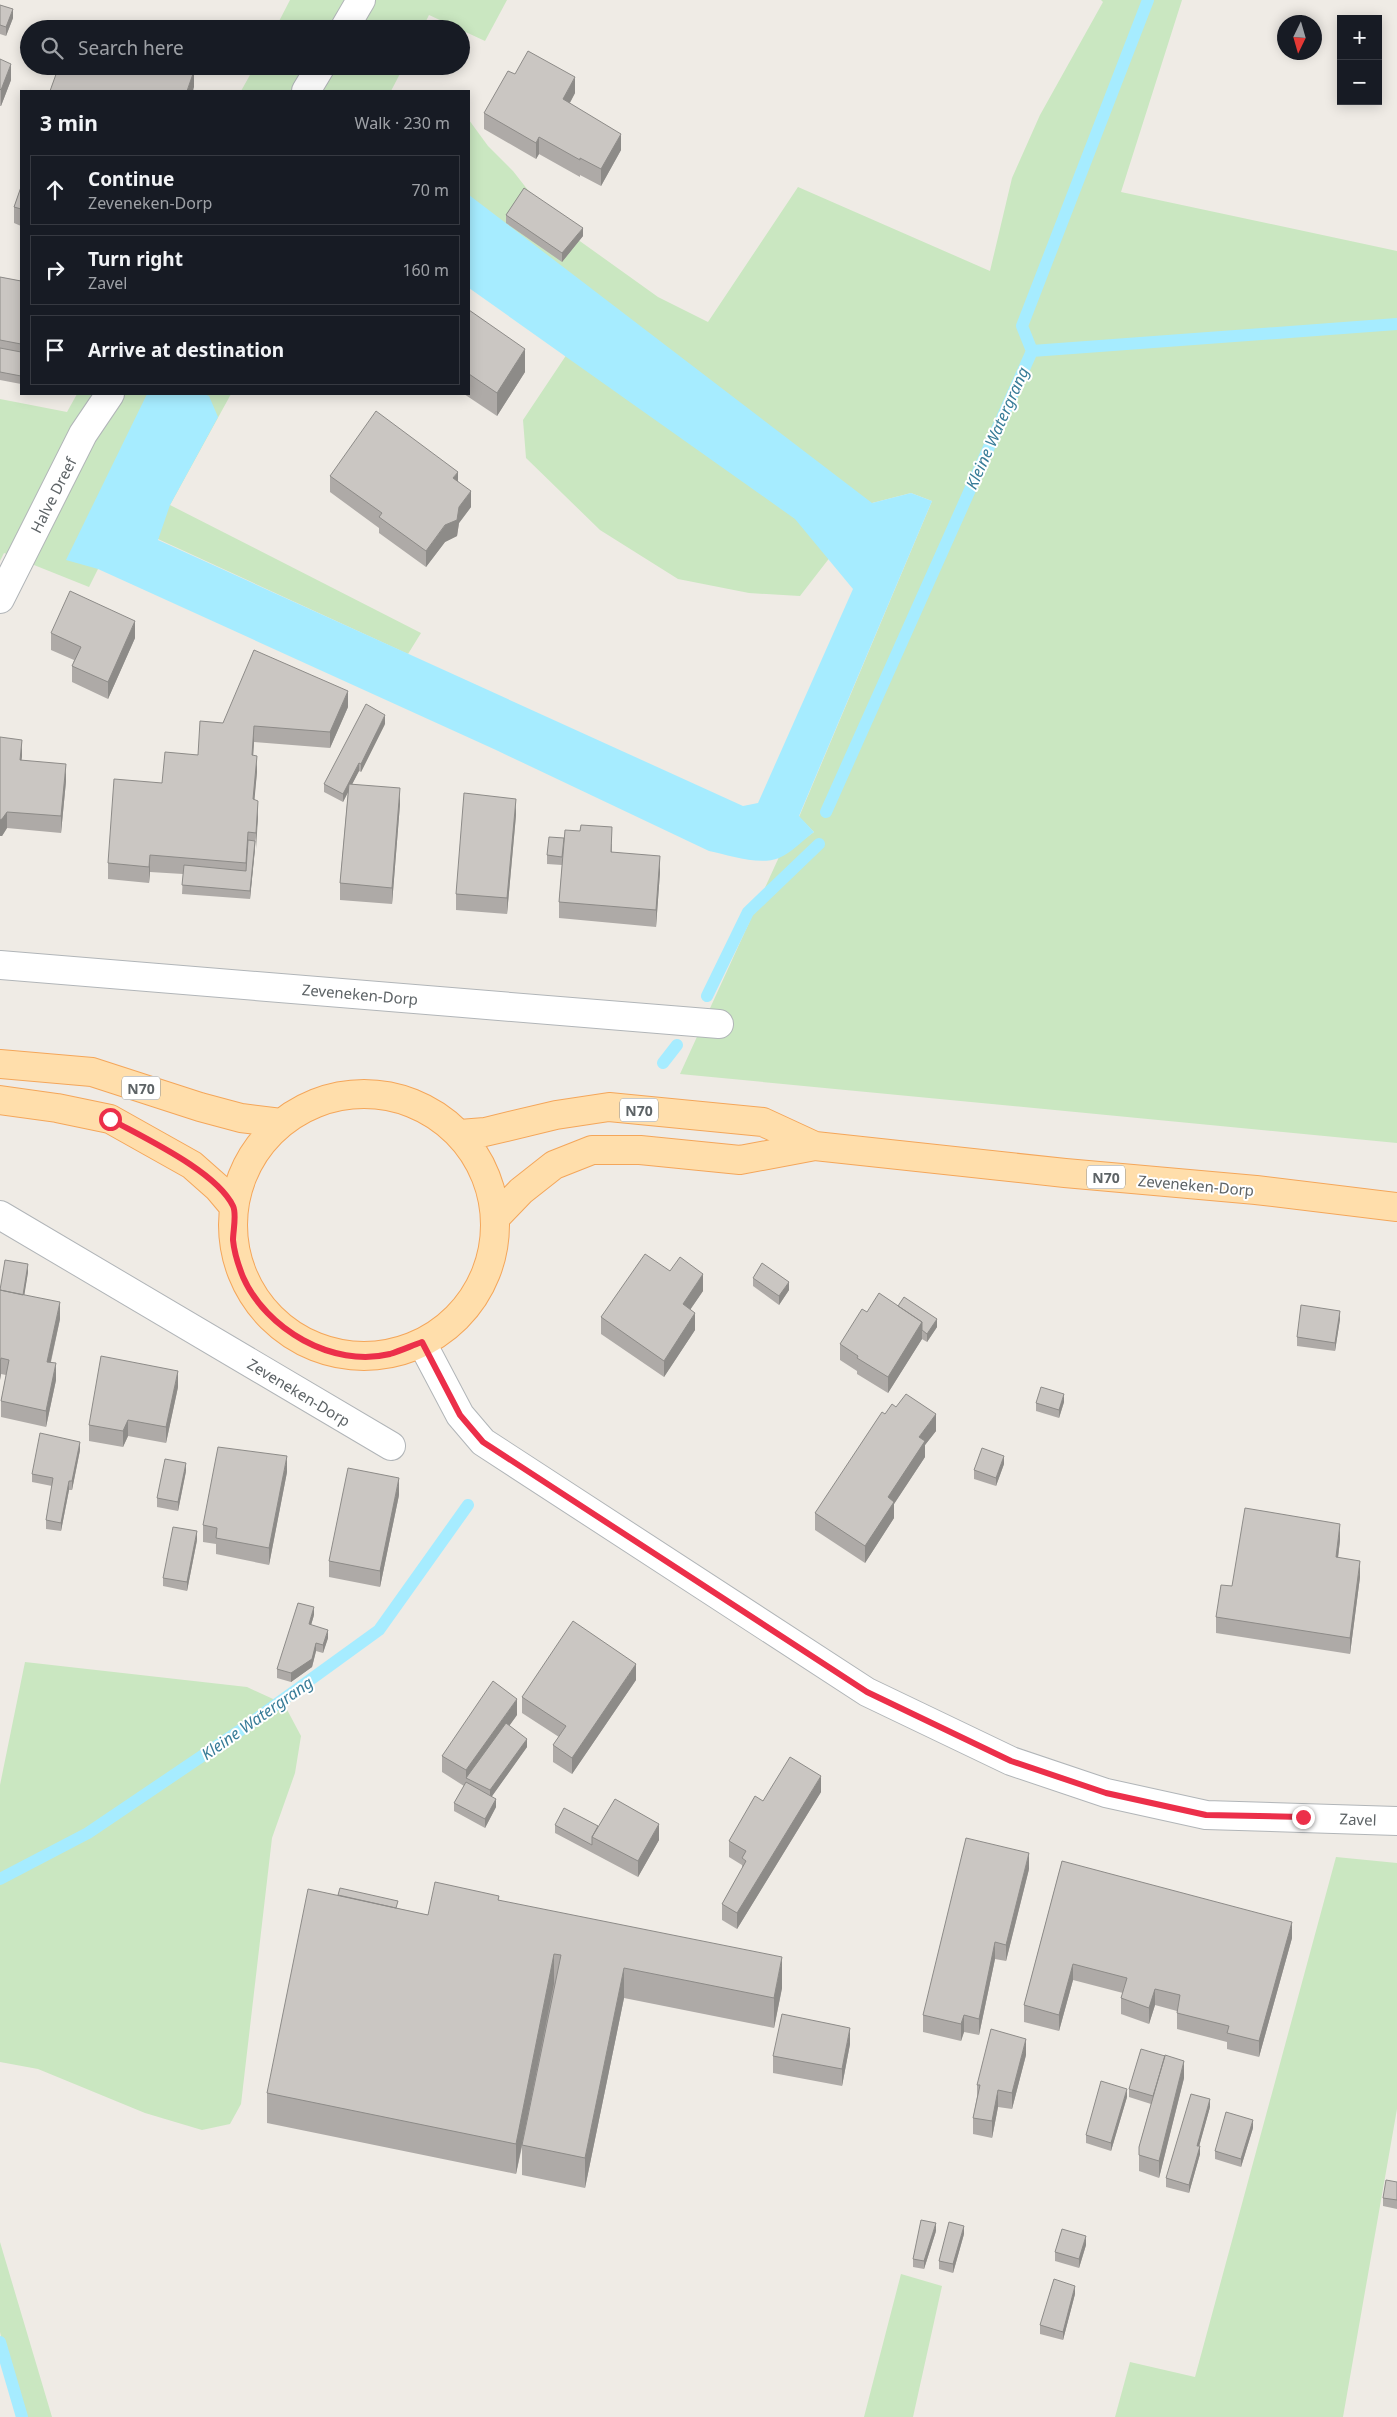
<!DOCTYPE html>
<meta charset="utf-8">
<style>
:root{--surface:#171b24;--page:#20242c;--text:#f1f3f6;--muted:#9ea1a6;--line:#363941}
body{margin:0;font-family:"Noto Sans",sans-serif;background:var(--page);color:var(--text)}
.controls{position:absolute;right:15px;top:15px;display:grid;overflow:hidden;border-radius:0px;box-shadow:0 2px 12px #0003}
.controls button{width:45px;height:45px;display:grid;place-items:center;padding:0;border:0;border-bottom:1px solid var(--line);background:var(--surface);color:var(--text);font:25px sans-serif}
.compass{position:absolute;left:1277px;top:15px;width:45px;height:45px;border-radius:50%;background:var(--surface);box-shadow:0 2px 12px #0003;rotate:185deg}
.stop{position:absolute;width:15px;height:15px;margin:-11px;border:4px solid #ec2f4a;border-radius:50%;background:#fff}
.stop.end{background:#ec2f4a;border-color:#fff;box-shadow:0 1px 5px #0008}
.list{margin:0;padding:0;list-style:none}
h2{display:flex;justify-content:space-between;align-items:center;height:65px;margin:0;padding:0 20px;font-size:21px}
h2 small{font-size:16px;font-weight:400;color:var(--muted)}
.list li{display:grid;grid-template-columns:32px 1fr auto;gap:15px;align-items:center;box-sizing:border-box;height:70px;margin:0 10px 10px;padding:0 10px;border:1px solid var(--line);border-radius:0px}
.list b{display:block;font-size:19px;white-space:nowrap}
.list p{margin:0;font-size:16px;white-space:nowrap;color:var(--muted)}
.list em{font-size:16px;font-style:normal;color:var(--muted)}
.icon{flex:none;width:28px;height:28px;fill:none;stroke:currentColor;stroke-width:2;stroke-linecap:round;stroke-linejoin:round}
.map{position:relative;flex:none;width:1397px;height:2417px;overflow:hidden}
.search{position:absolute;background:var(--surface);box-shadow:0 2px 12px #0003;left:20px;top:20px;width:450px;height:55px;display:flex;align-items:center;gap:12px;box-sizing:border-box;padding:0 18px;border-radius:28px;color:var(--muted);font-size:19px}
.panel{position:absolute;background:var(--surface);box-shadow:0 2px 12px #0003;left:20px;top:90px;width:450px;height:305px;border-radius:0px}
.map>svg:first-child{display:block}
.green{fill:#cae7c1}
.water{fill:#a6ecff}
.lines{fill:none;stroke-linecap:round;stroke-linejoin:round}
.stream{stroke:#a6ecff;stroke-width:12}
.minor-casing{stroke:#b1b5b8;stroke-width:30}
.primary-casing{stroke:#f4a65a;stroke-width:30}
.minor{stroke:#fff;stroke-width:28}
.primary{stroke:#ffdeab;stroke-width:28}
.wall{fill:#aeaaa7}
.shaded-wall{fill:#8d8b88}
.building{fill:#cac6c2;stroke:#8d8b88}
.route{stroke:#ec2f4a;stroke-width:6}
.labels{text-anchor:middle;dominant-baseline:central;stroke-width:4;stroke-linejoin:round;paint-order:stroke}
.shield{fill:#fff;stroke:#8e9294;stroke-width:1}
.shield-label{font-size:14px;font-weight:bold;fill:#5d6366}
.street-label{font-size:15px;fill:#5d6366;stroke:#fff}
.water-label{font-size:16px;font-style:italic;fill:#387c98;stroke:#fff}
</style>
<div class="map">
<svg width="1397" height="2417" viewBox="0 0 1397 2417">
<rect width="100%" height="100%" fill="#efebe5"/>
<!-- green -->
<path class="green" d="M290,0h217l-22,41 -56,-26 -7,14h-147z
M1101,0h81l-61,192 276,59v892l-717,-69 99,-217 35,-25 -15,-15 133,-316 -21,-8 -39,10 -72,93 -51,-3 -71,-14 -78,-49 -74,-72 -3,-38 50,-75 -104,-90v-135l19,26 25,25 18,23 39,40 88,63 50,25 90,-135 192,84 22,-93 28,-63 63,-113z
M255,66h149l-13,25h-150z
M77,394h154l-61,111 251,128 -13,21 -250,-115 -60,30 -9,18 -85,-34 -4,8v-162l67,13z
M25,1662l222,25 37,17 17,32 -6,37 -23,65 -31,266 -11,20 -28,6 -57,-17 -107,-44 -38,-7v-277z
M1336,1857l61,6v246l-54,308h-228l15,-55 65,15z
M0,2242l52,175h-34l-18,-85z
M901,2274l41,12 -29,131h-49z"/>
<!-- water -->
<path class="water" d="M469,195l403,308 39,-10 21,8 -133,315 15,16c-11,8 -23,21 -35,26 -20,8 -50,-3 -70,-7l-213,-101 -398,-181 -32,-9 81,-166h57l5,2 9,21 -48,88 -12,35 585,266 15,-3 95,-214 -58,-70 -326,-231z"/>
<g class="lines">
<!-- stream -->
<path class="stream" d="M1032,351l-10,-25 126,-326
M826,812l206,-461 365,-27
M707,996l41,-84 71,-68
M663,1063l14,-18
M0,1879l88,-46 157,-106 134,-97 89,-125
M0,2342l22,75"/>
<!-- minor casing -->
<g class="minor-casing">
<path id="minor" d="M344,29l17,-29
M306,91l15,-25
M0,599l83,-165 27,-40
M0,965l719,59
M0,1215l391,231
M422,1343l38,72 23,27 384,250 144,69 95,32 100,22 191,6"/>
</g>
<!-- primary casing -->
<g class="primary-casing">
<path id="primary" d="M0,1064l92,8 108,35 41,11 40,5
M233 1225a131 131 0 1 1 262 0a131 131 0 1 1-262 0Z
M0,1100l57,8 53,11 82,46 26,23 16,19
M460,1134l25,-2 71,-17 53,-8 154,15 52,24
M495,1218l26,-27 33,-26 38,-15h48l100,10 75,-14 250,27 191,17 141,17"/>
</g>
<!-- minor -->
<use href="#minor" class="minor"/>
<!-- primary -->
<use href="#primary" class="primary"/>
</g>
<!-- wall -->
<path class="wall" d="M0,5l13,13 -7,18 -6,-2z
M0,59l11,21 -10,26h-1z
M575,93l-5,10 51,47 -20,36 -21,-11v2l-41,-23 -3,5 -52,-30v-16z
M21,187v39l-7,-3v-16z
M506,215l77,21 -21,26 -56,-39z
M0,277l21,4v103l-21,-4z
M469,310l56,62 -28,44 -33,-22h5z
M330,476l128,5 13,26 -12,16 -2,13 -12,6 -19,25 -47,-34v-5l-49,-36z
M51,633l84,5 -27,61 -36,-17v-16l2,-6 -23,-10z
M348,707l-18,41 -76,-6 -1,14 4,16 -3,28 4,17 -8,82 -68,-5 1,-20 -33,-2 -1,11 -41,-4v-16l54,-80 36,-28 25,-32z
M385,724l-24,48 -2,-1 -7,13 48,20 -8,100 -52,-4v-17l8,-91 -5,10 -19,-10v-8z
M0,737l22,19 -1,4 45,21 -5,52 -54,-5 -5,8h-2z
M516,815l-9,99 -51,-4v-16z
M612,844v8l48,20 -4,55 -97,-9v-16l3,-37 -15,-1v-9z
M670,1271l33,20 -13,19 5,20 -31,47 -63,-43v-17z
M28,1272l-4,23 36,24 -9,43 5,18 -10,47 -45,-10v-16l5,-26 -5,-1 -1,6v-91z
M753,1278l36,12 -10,15 -26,-19z
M898,1306l39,21 -10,15 -5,-3 -34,54 -31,-19v-3l-17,-11v-16l27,-32z
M1340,1319l-5,32 -38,-5v-9z
M178,1387l-12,56 -38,-7 -5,11 -34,-6v-16z
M1064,1402l-5,16 -23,-7v-8z
M896,1407l40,24 -11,14v12l-31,47v14l-29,45 -50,-33v-17l70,-99z
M80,1450l-8,40h-3l-8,41 -15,-2v-9l6,-34 -20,-4v-8z
M1004,1464l-8,22 -22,-7v-9z
M186,1471l-8,40 -21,-4v-9z
M287,1472l-18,93 -53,-11v-10l-13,-2v-17z
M399,1495l-19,92 -51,-10v-16z
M197,1540l-10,51 -24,-5v-8z
M1340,1540l-2,18 22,19 -10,77 -134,-21v-16l16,-31z
M314,1615l-3,10 17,13 -5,15 -7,-2 -4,16 -21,15 -14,-4v-9z
M636,1680l-64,94 -19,-12v-17l6,-8 -37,-24v-16z
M517,1715l-8,11 18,21 -35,49 4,11 -11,21 -31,-17v-8l10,-17 -22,-14v-16z
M821,1792l-84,137 -15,-9v-16l20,-35v-4l-13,-8v-16l34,-40z
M555,1825l43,1 61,14 -21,37 -83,-44z
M1062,1861l230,77 -33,119 -32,-8v-7l-50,-13v-18l-22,-6 -6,19 -28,-10v-16l2,-5 -50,-13 -14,51 -35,-9v-17z
M1029,1869l-23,92 -11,-2 -16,76 -15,-3 -3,9 -38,-9v-17z
M338,1895l90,20 71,-15 283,88 -8,40 -150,-30 -39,190 -63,-13v-28l-6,27 -249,-51v-30z
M850,2044l-8,42 -69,-13v-17z
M1026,2055l-14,54 -14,-2 -6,31 -19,-4v-16l4,-21v-12z
M1184,2078l-25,100 -20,-7v-24l12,-43 -22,-7v-8z
M1127,2097l-16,54 -25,-8v-8z
M1210,2107l-11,39 1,8 -11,39 -23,-6v-9z
M1253,2128l-12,39 -26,-8v-8z
M1397,2182v27l-14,-3v-8z
M936,2231l-12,38 -11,-2v-8z
M964,2234l-11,39 -14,-4v-8z
M1086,2245l-7,23 -24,-7v-9z
M1075,2294l-12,46 -23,-6v-9z"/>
<!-- shaded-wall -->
<path class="shaded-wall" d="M13,9v9l-7,18v-9z
M11,64v16l-10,26v-16z
M194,71v16l-1,4h-6z
M575,77v16l-12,22v-16z
M621,134v16l-20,36v-17z
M539,137v17l-3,5v-16z
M583,228v8l-21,26v-9z
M525,349v23l-28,44v-23z
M458,472v17l-5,-11z
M471,491v16l-12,16 -2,13 -12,6 -19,25v-16z
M135,621v17l-27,61v-17z
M348,691v16l-18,41v-16z
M385,715v9l-24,48v-8z
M254,726v16l-2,30v-17z
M22,740v16l-2,20v-16z
M257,756v16l-4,44v-17z
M359,763v8l-16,31v-8z
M66,764v17l-5,52v-17z
M400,788v16l-8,100v-16z
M516,799v16l-9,99v-16z
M258,801v16l-2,32v-16z
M7,812v16l-5,8h-2v-16z
M255,841v8l-5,50v-8z
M150,855v17l-1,11v-16z
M660,856v16l-4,55v-17z
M28,1264v8l-6,38v-8z
M703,1274v17l-20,29v-16z
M789,1282v8l-10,15v-9z
M60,1302v17l-13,59v-16z
M1340,1311v8l-5,32v-8z
M695,1313v17l-31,47v-16z
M937,1319v8l-10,15v-8z
M922,1322v17l-34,54v-16z
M1,1358v16l-1,6v-17z
M56,1363v17l-10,47v-16z
M178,1371v16l-12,56v-16z
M1064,1394v8l-5,16v-8z
M936,1414v17l-11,14v12l-31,47v14l-29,45v-17l23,-49 31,-60z
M128,1420v16l-5,11v-16z
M80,1442v8l-8,40v-9z
M287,1456v16l-18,93v-17z
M1004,1456v8l-8,22v-8z
M186,1463v8l-8,40v-9z
M399,1478v17l-19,92v-16z
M69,1481v9l-8,41v-8z
M1340,1524v16l-4,34v-17z
M197,1531v9l-10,51v-9z
M1360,1561v16l-10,77v-16z
M314,1607v8l-5,17v-8z
M328,1630v8l-5,15v-8z
M316,1643v8l-4,16 -21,15v-9z
M636,1664v16l-64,94v-16z
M517,1699v16l-47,65 -4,-2v-8z
M527,1739v8l-37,52v-9z
M821,1776v16l-84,137v-16z
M496,1799v8l-11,21v-9z
M659,1824v16l-21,37v-16z
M1029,1853v16l-23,92v-16z
M1292,1922v16l-33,119v-16z
M995,1942v17l-16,76v-16z
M554,1954v30l-38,190v-30z
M782,1957v31l-8,40v-30z
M1073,1964v16l-14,51v-16z
M624,1968v30l-39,190v-30z
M1155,1989v16l-6,19v-16z
M964,2015v17l-3,9v-17z
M850,2028v16l-8,42v-17z
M1026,2039v16l-14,54v-16z
M1184,2061v17l-25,100v-17z
M1127,2089v8l-16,54v-8z
M998,2090v17l-6,31v-17z
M1210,2099v8l-13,47v-8z
M1253,2120v8l-12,39v-8z
M1200,2146v8l-11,39v-8z
M936,2223v8l-12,38v-8z
M964,2226v8l-11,39v-9z
M1086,2236v9l-7,23v-9z
M1075,2286v8l-12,46v-8z"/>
<!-- building -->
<path class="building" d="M0,5l13,4 -7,18 -6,-2z
M528,51l47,26 -12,22 58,35 -20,35 -21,-11v2l-41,-23 -3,6 -52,-30 24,-42 7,3z
M0,59l11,5 -10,26 -1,-1z
M59,66h120l15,5 -7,20h-137z
M21,187v22l-7,-2z
M524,188l59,40 -21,25 -56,-38z
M0,277l21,4v63l-21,-4z
M469,310l56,39 -28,44 -28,-19z
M0,348l21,4v24l-21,-4z
M376,411l82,61 -5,6 18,13 -12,16 -2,13 -12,5 -19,26 -47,-34 3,-4 -52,-37z
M70,591l65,30 -27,61 -36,-16 9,-19 -30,-14z
M254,650l94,41 -18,41 -76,-6 -2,29 5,1 -4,43 5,2 -2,32 -8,-1 -2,31 -96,-8 -1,12 -41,-4 6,-84 48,4 3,-31 33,3 2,-34 23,2z
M366,704l19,11 -24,49 -2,-1 -16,31 -19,-10z
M0,737l22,3 -2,20 46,4 -5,52 -54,-4 -5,7 -2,1z
M349,784l51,4 -8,100 -52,-5z
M464,793l52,6 -9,99 -51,-4z
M581,825l31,2 -1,25 49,4 -4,54 -97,-8 6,-72 15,1z
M549,837l15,1 -2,19 -15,-2z
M248,840l7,1 -5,50 -68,-6 2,-20 62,6z
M645,1254l25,17 10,-14 23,17 -20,30 12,9 -31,48 -63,-44z
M5,1260l23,4 -5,31 -23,-5z
M762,1263l27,19 -10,14 -26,-18z
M0,1290l60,12 -13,60 9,1 -10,48 -45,-10 8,-41 -8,-2 -1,5z
M879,1293l43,29 -34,55 -31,-19 1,-2 -18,-12 22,-35 5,3z
M904,1297l33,22 -10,15 -5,-4v-8l-24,-16z
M1301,1305l39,6 -5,32 -38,-6z
M101,1356l77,15 -12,56 -38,-7 -5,11 -34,-6z
M1041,1387l23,7 -5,16 -23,-7z
M906,1394l30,20 -17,23 6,4 -37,56 6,5 -29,44 -50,-33 67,-101 3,2 7,-10 4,3z
M40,1433l40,9 -8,39h-3l-8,42 -15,-3 7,-42 -21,-4z
M218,1447l69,9 -18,92 -53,-10 1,-10 -14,-3z
M982,1448l22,8 -8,22 -22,-8z
M165,1459l21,4 -8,39 -21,-4z
M348,1468l51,10 -19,93 -51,-10z
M1245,1508l95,16 -4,33 24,4 -10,77 -134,-21 5,-32 11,1z
M173,1527l24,4 -10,51 -24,-4z
M298,1603l16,4 -5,17 19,6 -5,15 -7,-2 -4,16 -21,14 -14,-4z
M573,1621l63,43 -64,94 -19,-13 13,-19 -44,-29z
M493,1681l24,18 -51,71 -24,-14z
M506,1723l21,16 -37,51 -24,-12z
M790,1757l31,19 -84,137 -15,-9 24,-43 -4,-3 4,-7 -17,-10 26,-45 8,5z
M466,1782l30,17 -11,20 -31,-16z
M615,1799l44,25 -21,37 -46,-24z
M564,1808l34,18 -6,11v8l-37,-20z
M966,1838l63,15 -23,92 -11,-3 -16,77 -15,-4 -3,9 -38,-9z
M1062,1861l230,61 -33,119 -32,-8 2,-7 -52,-13 3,-18 -25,-6 -6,19 -28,-10 6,-20 -54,-14 -14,51 -35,-10z
M435,1882l64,14 -1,4 284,57 -8,41 -150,-30 -39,190 -63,-13 39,-190 -7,-1 -38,190 -249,-51 41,-204 120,26z
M340,1888l58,13 -2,7 -58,-13z
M782,2014l68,14 -8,41 -69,-13z
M991,2029l35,10 -14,54 -14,-3 -6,31 -19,-3 7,-33h-3z
M1141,2049l24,7 -12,40 -24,-7z
M1165,2055l19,6 -25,100 -20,-6v-8z
M1101,2081l26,8 -16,54 -25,-8z
M1191,2094l19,5 -13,47h3l-11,39 -23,-7z
M1226,2112l27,8 -12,39 -26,-8z
M1386,2180l11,2v18l-14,-2z
M921,2220l15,3 -12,38 -11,-2z
M949,2222l15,4 -11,38 -14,-3z
M1062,2229l24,7 -7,23 -24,-7z
M1054,2279l21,7 -12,46 -23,-7z"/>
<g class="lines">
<!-- route -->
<path class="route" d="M110,1119c34,19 106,52 123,87 4,8 0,25 0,34 1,11 6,27 10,37 23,52 89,91 147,77 10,-3 21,-8 32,-12l38,73 23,27 384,250 144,69 95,32 100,22 97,2"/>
</g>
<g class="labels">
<!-- shield labels -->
<g class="shield">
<rect x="122" y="1076.5" width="38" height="23" rx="4"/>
<rect x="620" y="1098.5" width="38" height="23" rx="4"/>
<rect x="1087" y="1165.5" width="38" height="23" rx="4"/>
</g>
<g class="shield-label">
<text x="141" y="1088">N70</text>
<text x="639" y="1110">N70</text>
<text x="1106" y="1177">N70</text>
</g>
<!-- street labels -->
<g class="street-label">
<text transform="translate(53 495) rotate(-63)">Halve Dreef</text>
<text transform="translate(360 994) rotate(5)">Zeveneken-Dorp</text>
<text transform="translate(1196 1185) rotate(5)">Zeveneken-Dorp</text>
<text transform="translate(299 1392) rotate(31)">Zeveneken-Dorp</text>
<text transform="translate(1358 1819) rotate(2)">Zavel</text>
</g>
<!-- water labels -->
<g class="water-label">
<text transform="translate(997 428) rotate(-66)">Kleine Watergrang</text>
<text transform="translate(257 1718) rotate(-35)">Kleine Watergrang</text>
</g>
</g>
</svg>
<div class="controls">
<button>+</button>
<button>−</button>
</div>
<svg class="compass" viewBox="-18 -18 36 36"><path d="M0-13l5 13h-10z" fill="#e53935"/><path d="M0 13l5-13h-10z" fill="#9ea1a6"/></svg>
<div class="stop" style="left:110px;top:1119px"></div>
<div class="stop end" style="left:1303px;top:1817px"></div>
<div class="search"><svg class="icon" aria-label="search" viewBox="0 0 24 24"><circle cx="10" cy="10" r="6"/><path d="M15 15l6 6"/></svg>Search here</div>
<section class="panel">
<h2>3 min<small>Walk · 230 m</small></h2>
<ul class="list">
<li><svg class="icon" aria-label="ahead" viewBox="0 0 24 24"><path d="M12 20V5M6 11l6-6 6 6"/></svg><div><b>Continue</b><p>Zeveneken-Dorp</p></div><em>70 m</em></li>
<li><svg class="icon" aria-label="right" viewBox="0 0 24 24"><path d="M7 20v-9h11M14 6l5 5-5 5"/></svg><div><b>Turn right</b><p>Zavel</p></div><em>160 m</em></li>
<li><svg class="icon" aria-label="arrive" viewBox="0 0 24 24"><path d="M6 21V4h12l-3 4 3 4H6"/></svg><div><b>Arrive at destination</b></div></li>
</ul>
</section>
</div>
